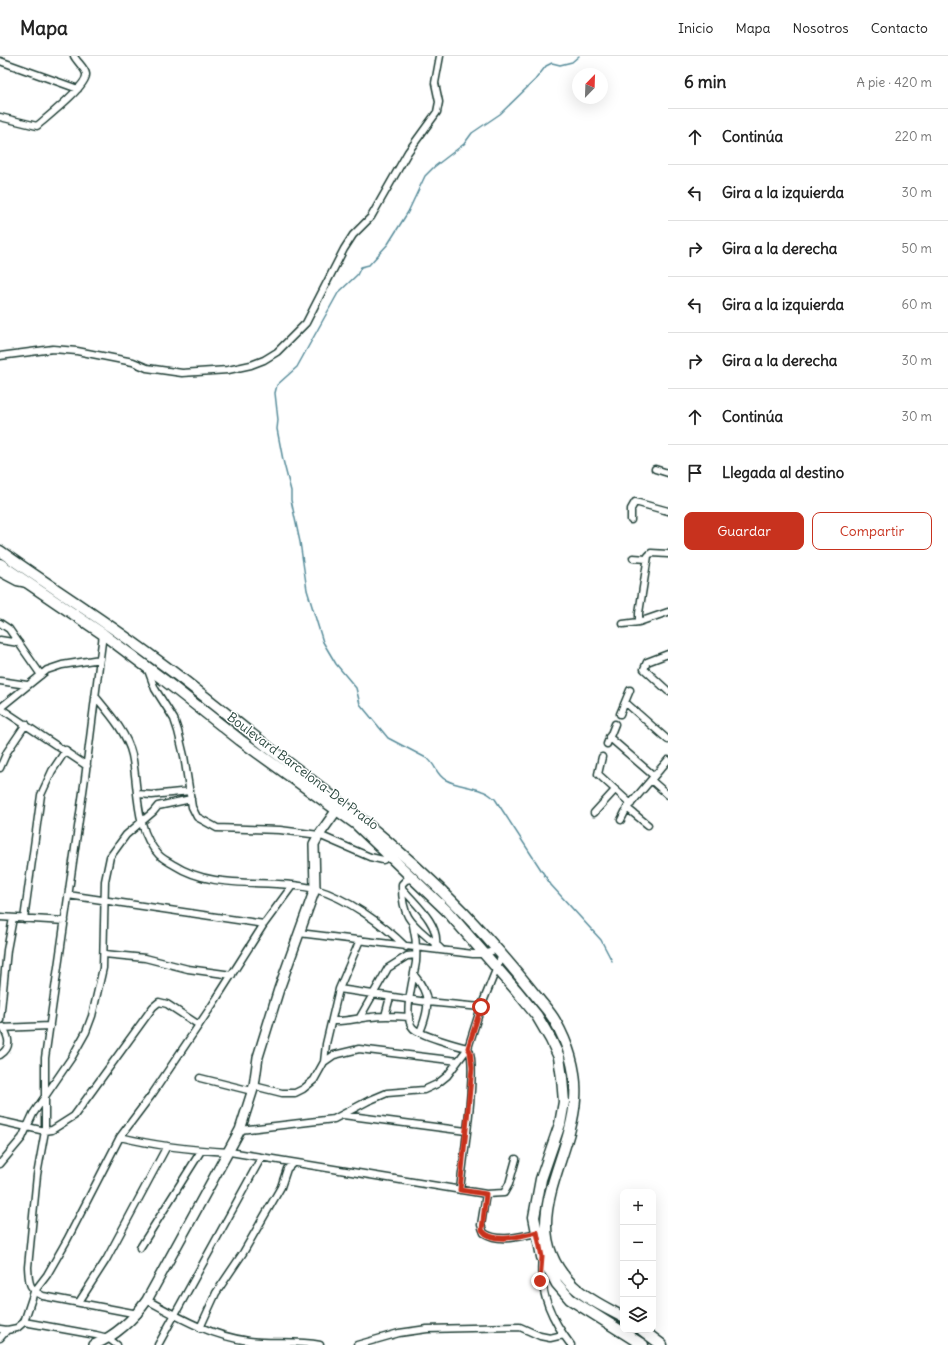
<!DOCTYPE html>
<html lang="es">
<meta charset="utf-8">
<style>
:root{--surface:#fff;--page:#f6f6f6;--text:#222;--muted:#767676;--line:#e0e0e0;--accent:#c8321e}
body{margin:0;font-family:Delius,sans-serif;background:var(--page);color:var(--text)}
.controls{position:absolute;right:12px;bottom:12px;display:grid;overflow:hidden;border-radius:8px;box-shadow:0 4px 16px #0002}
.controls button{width:36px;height:36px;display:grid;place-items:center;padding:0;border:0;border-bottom:1px solid var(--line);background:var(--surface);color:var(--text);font:20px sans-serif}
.compass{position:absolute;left:572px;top:12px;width:36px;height:36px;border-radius:50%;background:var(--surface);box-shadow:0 4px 16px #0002;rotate:23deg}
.stop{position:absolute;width:12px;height:12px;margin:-9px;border:3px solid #c8321e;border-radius:50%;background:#fff}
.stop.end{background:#c8321e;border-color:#fff;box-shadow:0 1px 4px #0008}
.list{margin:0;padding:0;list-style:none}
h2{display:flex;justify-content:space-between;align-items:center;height:52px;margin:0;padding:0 16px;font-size:17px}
h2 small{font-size:13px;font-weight:400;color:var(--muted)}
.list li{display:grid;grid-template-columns:26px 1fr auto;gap:12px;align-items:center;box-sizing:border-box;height:56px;padding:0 16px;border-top:1px solid var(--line)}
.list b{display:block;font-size:15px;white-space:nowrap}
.list em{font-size:13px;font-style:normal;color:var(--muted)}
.actions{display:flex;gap:8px;padding:12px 16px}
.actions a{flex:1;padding:9px 0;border:1px solid var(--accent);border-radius:8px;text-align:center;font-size:14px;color:var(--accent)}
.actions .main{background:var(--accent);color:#fff}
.icon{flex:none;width:22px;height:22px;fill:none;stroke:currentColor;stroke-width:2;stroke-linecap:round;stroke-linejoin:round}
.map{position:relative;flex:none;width:668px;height:1289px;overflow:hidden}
header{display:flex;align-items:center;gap:24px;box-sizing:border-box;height:56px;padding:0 20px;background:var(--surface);border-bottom:1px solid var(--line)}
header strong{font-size:19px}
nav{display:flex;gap:22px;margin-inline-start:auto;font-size:14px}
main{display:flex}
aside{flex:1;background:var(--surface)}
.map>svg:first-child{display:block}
.green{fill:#a3ecbb;stroke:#619478}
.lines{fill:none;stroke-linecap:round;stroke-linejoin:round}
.stream{stroke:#598d9b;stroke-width:1.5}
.street-casing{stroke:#1f3d34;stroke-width:9}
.secondary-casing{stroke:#1f3d34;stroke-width:12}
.primary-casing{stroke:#1f3d34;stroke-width:13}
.street{stroke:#fff;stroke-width:6}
.secondary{stroke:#fff;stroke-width:9}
.primary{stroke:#fff;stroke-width:10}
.route{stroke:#c8321e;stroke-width:5}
.labels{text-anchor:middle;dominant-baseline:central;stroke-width:3;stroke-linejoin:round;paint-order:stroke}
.street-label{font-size:13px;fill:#1f3d34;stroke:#fff}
</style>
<header>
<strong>Mapa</strong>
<nav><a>Inicio</a><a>Mapa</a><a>Nosotros</a><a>Contacto</a></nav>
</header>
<main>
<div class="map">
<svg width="668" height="1289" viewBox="0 0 668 1289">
<rect width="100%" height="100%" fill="#fff"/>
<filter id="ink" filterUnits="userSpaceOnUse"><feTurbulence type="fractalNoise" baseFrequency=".025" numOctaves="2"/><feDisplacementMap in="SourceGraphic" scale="8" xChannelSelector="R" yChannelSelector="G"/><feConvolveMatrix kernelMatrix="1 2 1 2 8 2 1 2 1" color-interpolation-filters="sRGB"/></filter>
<g filter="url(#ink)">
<!-- green -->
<path class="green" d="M546,1134c1,22 -1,47 3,68 4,28 51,55 74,67v4l-54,-35 -22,-33 -8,-37 3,-20z"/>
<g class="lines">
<!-- stream -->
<path class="stream" d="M579,0l-7,6 -12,3 -8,-2 -6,3 -11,14 -35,34 -28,19 -8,11 -30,23 -9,9 -17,36 -20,32 -19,21 -8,2 -4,8 -19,18 -41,74 -20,18 -2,8 3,27 -1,9 6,31 8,31v9l9,42 7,48 16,52 13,22 20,24 4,16 28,34 40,21c8,6 8,16 18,21 11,6 24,6 36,11 5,1 9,5 13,8l56,86 50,55 11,21"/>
<!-- street casing -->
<g class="street-casing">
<path id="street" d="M0,5l78,28
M0,61l37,9c9,-8 51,-41 49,-52 -1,-6 -9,-12 -12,-18
M0,300l53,-7 24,2 56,11 14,6 35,5 46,-3 23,-5 13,-5 13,-8 29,-29 38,-74 9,-14 18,-18 37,-65 29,-40 2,-10 -4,-19 5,-27
M655,413l13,4
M631,464v-11l4,-7 33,9
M633,502l14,1
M0,517l17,9 10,2
M639,566v-9l9,-57 3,-3 17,1
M0,567l9,6 32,46
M623,568l16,-2 29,-10
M103,578l-18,144 -40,280v73l-8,44 -9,92c1,15 0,22 15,29l95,18
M0,584l19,3
M668,598l-21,8 -3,7 24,22
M148,614l7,19 19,30 4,12 6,25 8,51 5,10 20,11 63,2 39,5 51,22 13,3 8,-4
M0,625l27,4
M95,640c14,17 32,37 37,59 7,33 2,74 27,100 4,4 10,7 15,10 42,27 94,12 141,24 32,9 68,35 91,58
M625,646l43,38
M0,652l47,-38 15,-5 38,-6
M0,652l87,58
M620,658l10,-24
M609,681l45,39
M607,688l8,-20
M602,701l-4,17 33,30
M0,712l7,-16 19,-28
M651,724l17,15
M137,738l15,1 38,-4
M627,752l21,17
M594,757l21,-23
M621,764l6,-12 41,-48
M414,822l-8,2 -4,4c-1,40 16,42 40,66
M402,832c12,15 37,35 34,56
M68,839l196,29
M0,861l65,4
M24,863l17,-124 11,-24 14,-21
M413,869c3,13 4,24 3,37 -2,15 -14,55 -3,66 6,7 45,18 55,20 11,14 -6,119 -8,142
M299,877l174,21h12l12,-5
M104,898l41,4 43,11 44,6
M414,919c17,20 16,33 6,57
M339,933l88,13 54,5
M385,960l5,-19
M359,963l29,-51 19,-12 9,-1
M0,964l7,-70 6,-32
M332,965c14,1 25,-3 39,-4 12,-2 26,-1 38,0
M0,972l50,-2
M0,999c12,-8 9,-17 3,-28
M324,1006l10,-7 25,-6 99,12
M200,1022l52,13
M254,1030l28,7h13l8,-4 11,-9 10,-18 2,-18 13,-55 21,-49
M343,1059l123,16
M0,1065l45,10 7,-1 22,-14 79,-109 6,-5 8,2 32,21
M240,1074l94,-11 34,-18 19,-8 37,-3 13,-6 10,-8 21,-28 13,-41 21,-52
M120,1081c36,9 73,13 110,15l256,42 18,-1 5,-9 7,-25
M0,1108l22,-26 11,-24 39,-57 14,-25 6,-16 11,-48 2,-87 5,-24 16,-22 27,-23 5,-6 33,-7
M486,1138l-5,31 3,8c16,10 36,3 53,0
M140,1192l61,-97
M542,1202c-4,33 9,61 29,87
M147,1244c33,18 64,36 102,41 24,3 47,-1 71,4
M79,1246l27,-42 61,-114
M24,1266l72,13 12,3 9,7
M200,1272l16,-35 27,-40 38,-66 6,-18 6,-6
M0,1273l7,1 10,-2 7,-6 10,-30 13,-17 20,-35 53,-103 33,-44 60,-89 51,-80 28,-38
M0,1282l7,-8
M158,1289l103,-187
M357,1289l42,-12 28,-4 93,-2 20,9 10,2 13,-3"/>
</g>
<!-- secondary casing -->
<g class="secondary-casing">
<path id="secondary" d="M94,1289c23,-10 39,-25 53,-45l93,-170 14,-44 4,-29 21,-68 36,-100 -1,-45 5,-9 22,-31"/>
</g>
<!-- primary casing -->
<g class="primary-casing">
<path id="primary" d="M0,495c49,35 101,67 150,104 42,30 82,64 123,96 78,59 149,114 214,187 17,19 33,38 49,58 6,8 14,16 19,25 13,23 22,51 20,78 -4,65 -62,128 -2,187 14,13 33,22 50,31
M0,508l103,70 61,46 76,60 116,84 91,87 69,79 21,26 14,24 8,17 3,21 2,24 -4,22 -19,55 -7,38 8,40 15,27 13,15 73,46
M642,1274l20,15"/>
</g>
<!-- street -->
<use href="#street" class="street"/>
<!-- secondary -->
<use href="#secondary" class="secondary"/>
<!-- primary -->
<use href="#primary" class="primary"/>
</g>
</g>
<g class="lines" filter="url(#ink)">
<!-- route -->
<path class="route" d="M481,951l-13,41 2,3 2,17 -12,122 26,4 -4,36c11,15 39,6 55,2l5,25 -2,24"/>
</g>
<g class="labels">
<!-- street labels -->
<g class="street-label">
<text transform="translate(303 715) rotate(37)">Boulevard Barcelona-Del Prado</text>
</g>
</g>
</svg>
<div class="controls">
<button>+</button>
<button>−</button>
<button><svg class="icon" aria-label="locate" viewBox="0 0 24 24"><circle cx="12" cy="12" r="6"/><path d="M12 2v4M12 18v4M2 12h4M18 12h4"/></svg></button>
<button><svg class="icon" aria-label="layers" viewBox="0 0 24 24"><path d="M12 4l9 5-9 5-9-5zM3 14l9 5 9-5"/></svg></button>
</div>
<svg class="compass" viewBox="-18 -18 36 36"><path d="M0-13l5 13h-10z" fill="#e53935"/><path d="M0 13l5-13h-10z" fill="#767676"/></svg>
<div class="stop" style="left:481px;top:951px"></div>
<div class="stop end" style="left:540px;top:1225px"></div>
</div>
<aside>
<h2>6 min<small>A pie · 420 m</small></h2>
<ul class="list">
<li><svg class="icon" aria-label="ahead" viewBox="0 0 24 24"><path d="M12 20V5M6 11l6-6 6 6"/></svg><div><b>Continúa</b></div><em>220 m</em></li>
<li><svg class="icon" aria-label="left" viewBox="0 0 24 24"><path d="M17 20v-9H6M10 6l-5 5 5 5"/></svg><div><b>Gira a la izquierda</b></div><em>30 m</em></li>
<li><svg class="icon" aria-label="right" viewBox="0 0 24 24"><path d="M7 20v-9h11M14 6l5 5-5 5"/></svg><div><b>Gira a la derecha</b></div><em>50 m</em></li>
<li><svg class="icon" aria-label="left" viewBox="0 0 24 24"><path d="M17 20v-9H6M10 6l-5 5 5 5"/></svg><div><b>Gira a la izquierda</b></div><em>60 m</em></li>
<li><svg class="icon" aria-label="right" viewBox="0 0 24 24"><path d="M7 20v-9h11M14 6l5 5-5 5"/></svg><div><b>Gira a la derecha</b></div><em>30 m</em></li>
<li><svg class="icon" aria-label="ahead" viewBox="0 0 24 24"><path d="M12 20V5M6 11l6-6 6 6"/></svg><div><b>Continúa</b></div><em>30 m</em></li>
<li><svg class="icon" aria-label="arrive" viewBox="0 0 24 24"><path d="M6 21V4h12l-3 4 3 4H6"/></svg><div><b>Llegada al destino</b></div></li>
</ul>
<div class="actions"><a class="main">Guardar</a><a>Compartir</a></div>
</aside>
</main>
